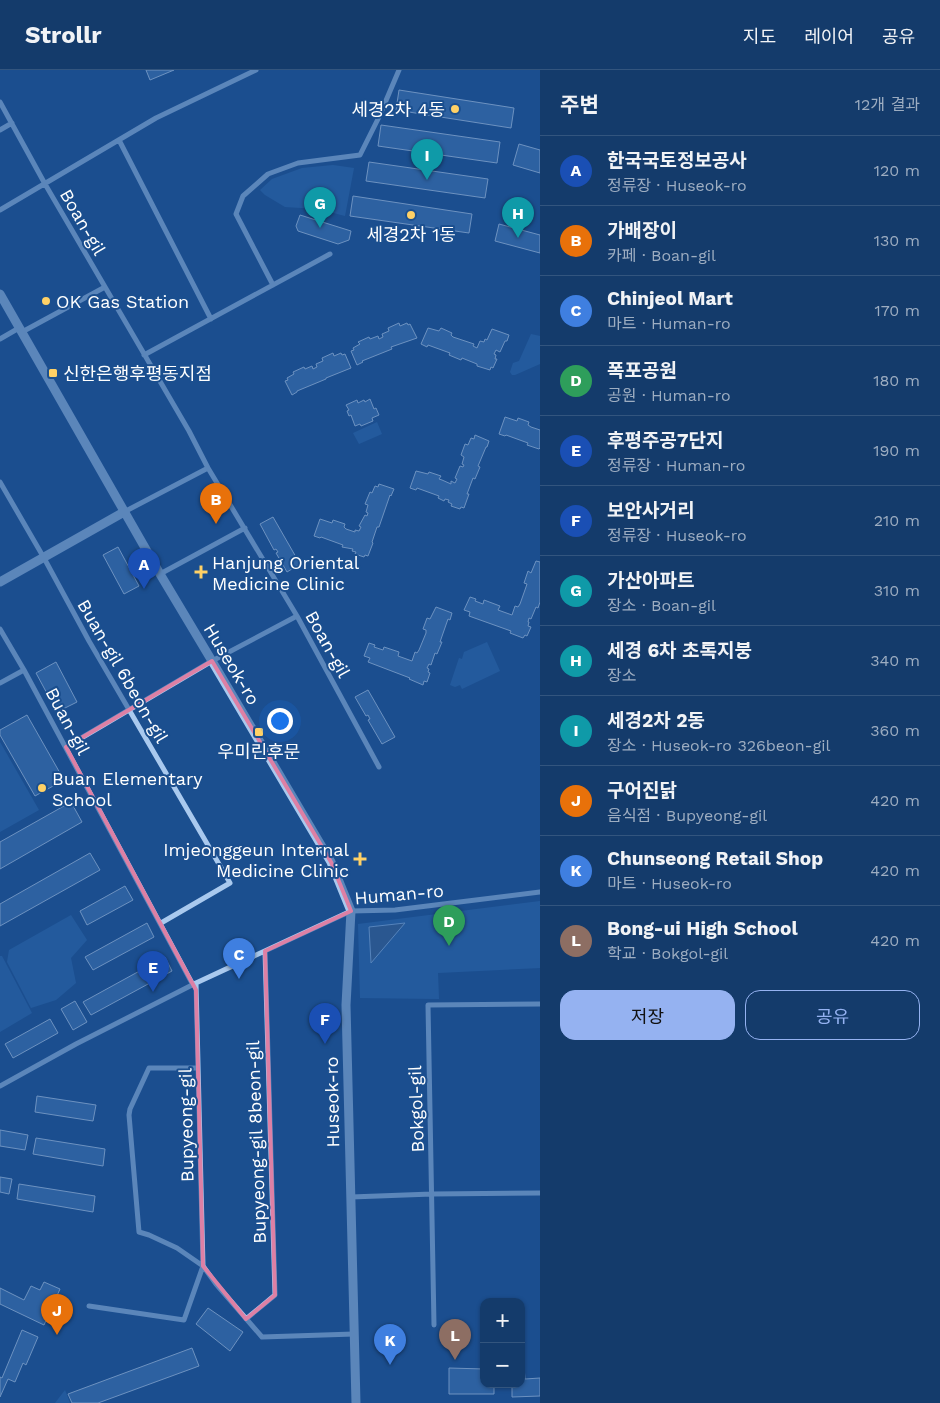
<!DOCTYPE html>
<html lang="ko">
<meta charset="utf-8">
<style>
:root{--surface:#143b6b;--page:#1d4271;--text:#f1f3f6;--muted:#9dadc1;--line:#33557e;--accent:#95b2f1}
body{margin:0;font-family:"Work Sans","Noto Sans KR",sans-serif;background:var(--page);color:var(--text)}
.controls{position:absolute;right:15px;bottom:15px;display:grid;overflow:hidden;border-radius:10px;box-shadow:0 1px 4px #0004}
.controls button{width:45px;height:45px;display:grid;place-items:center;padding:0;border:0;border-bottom:1px solid var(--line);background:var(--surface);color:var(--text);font:25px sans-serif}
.you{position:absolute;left:279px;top:650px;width:18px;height:18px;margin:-12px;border:4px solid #fff;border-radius:50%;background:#1a73e8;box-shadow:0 0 0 8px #1a73e833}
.badge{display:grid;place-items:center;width:32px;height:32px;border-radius:50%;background:var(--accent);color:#fff;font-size:16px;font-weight:700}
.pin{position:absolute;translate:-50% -41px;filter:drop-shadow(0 1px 2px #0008)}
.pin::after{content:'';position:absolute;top:26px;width:18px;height:15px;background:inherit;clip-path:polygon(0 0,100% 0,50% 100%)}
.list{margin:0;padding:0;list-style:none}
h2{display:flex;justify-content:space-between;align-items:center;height:65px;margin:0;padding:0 20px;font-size:21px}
h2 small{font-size:16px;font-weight:400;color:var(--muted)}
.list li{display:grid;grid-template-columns:32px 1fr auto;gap:15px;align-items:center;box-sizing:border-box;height:70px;padding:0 20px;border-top:1px solid var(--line)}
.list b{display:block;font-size:19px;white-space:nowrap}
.list p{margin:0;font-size:16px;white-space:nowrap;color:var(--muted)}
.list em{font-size:16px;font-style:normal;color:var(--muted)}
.actions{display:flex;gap:10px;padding:15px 20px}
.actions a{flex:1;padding:11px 0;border:1px solid var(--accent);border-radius:15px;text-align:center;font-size:18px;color:var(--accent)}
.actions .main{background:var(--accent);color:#111}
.map{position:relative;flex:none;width:540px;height:1333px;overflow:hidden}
header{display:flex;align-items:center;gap:30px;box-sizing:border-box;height:70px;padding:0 25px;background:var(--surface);border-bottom:1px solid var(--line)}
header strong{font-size:24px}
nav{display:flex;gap:28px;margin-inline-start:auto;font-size:18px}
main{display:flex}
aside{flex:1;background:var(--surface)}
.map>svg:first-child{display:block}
.green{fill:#2e69ad}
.water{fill:#3c6290;stroke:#9cc4f0}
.building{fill:#4478b7;stroke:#cfe3fa}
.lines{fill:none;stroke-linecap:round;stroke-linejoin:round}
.minor{stroke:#a9c9ee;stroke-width:5}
.tertiary{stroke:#a9c9ee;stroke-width:9}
.marked{fill:none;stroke:#dd80a5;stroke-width:4;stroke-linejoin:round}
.poi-dot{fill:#ffd166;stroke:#1b4f8f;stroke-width:2}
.labels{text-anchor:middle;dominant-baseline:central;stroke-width:4;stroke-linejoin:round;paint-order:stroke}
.poi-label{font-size:18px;fill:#fff;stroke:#1b4f8f;text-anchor:start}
.street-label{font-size:18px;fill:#fff;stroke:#1b4f8f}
</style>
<header>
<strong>Strollr</strong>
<nav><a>지도</a><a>레이어</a><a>공유</a></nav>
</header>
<main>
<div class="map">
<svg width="540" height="1333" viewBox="0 0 540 1333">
<rect width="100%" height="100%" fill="#1b4f8f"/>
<!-- green -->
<path class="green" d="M333,95l21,3 -9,48 -27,-7 -33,-2 -20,-12 -5,-5 12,-11 30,-11z
M531,264l9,2v28l-25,11h-3l-2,-3 3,-9 6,-2z
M377,352l5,12 -23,10 -6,-11z
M487,572l13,29 -38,18 -2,-4 -5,2 -5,-2 9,-27 3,1 2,-7z
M0,672l39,68 -39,22z
M540,831v67l-102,5 1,26 -79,-1 -2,-74z
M71,845l16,25 -16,18 5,25 -20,17 -25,8 -24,-46 2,-12z
M0,886h2l30,57 -32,19z
M65,1320l5,13h-15z"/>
<!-- water -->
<path class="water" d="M405,853l-34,40 -2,-36z"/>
<!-- building -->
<path class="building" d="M146,0h28l-24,10z
M399,20l115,18 -3,20 -115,-18z
M381,55l119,17 -3,21 -119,-17z
M519,74l21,6v23l-27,-8z
M369,92l119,17 -3,19 -119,-17z
M353,126l119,18 -3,19 -119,-17z
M300,145l51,16 -2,9 -11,4 -40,-13 -2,-5z
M499,154l41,11v18l-45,-12z
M399,253l1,3 7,-3 1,2 2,-1 7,14 -26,9 1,2 -30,12 1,1 -6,3 -6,-14 3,-1 -1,-2 7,-4 -2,-2 11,-5 1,2 8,-3 1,3 4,-2 -1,-3 7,-3 -1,-3z
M428,258l11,3 2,-3 11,5 -1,2 2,2 21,7 -1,2 4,2 3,-7 4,1 1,-3 2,1 5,-11 17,6 -2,6h-2l-5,11 -4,-2 -2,4 2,1 -1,4h2l-4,9 -2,-1 -1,3 -13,-4v-2l-15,-6 -1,2 -12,-5 1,-2 -22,-8 -1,2 -6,-3z
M333,283l1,3 7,-3 1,2 3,-1 6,14 -25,10v1l-29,12v1l-5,3 -7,-14 3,-1 -1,-2 7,-4 -1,-2 11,-5 1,2 7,-3 1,3 4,-2 -1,-3 7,-3 -1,-3z
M370,329l4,10 2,-1 3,7 -7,3 1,3 -12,5 -1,-2 -5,2 -4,-11 -2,1 -2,-5 2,-1 -3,-5 11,-5 1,3 6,-3 1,2z
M505,347l12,4 1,-3 11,4 -1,3 3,2 9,3v18l-1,1 -12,-4 1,-2 -22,-8 -1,1 -6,-2z
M475,365l14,6 -2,6h-1l-8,19 2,1 -5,12 -2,-1 -6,16h2l-5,14 -3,-1 -1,2 -9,-3 1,-2 -4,-2 1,-2 -4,-1 -1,2 -6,-3 1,-2 -22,-8 -1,2 -6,-2 6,-17 12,3 1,-2 12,4 -2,3 3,1 9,4v-3l4,2 2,-4 -2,-1 5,-12 3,1 1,-2 -2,-1 2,-7 -3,-2 4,-11 3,1 3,-7 3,1z
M379,414l15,5 -3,7 -1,-1 -11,32h-2l-5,15 1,1 -5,13 -3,-1 -1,2 -9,-3 1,-2 -4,-1 1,-2 -11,-2 1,-2 -22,-8 -1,1 -6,-2 6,-17 12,4 1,-3 12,4 -1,3 2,2 9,3v-2l4,1 2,-4 -2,-1 6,-11 2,1 1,-3 -2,-1 2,-7 -3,-1 5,-12 2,1 3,-7 3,1z
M273,447l27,47 -13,8 -11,-19 2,-1 -2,-3 -2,1 -14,-26z
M118,477l21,39 -15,8 -21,-39z
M536,491l4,1v40l-2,6 -2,-1 -5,12 -2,-1 -1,4h1l-1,4 3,1 -4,9 -2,-1 -2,3 -13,-5 1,-2 -42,-15 1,-4 -6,-2 6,-13 6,2 -1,2 8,3 1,-4 16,6 -2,4 14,5 3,-9 3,1 2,-3 6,-17 1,-3 -3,-1 4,-12 3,2z
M436,537l16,6 -2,7 -2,-1 -8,23h2l-5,12 -2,-1 -4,12 -2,-1 -2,4 2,1 -1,3 2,1 -3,9 -3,-1 -1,4 -14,-6 1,-1 -42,-16 2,-4 -6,-2 5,-13 6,2 -1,2 9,3 1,-3 15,5 -1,4 14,5 3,-9 2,1 2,-3 7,-17v-3l-3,-1 4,-11 3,1z
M56,592l21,40 -20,10 -21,-39z
M368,620l27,47 -13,7 -14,-24 2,-1 -2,-4 -2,1 -11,-19z
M27,645l37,65 -29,16 -35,-61v-5z
M71,732l11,20 -82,47v-27z
M90,783l10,17 -100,56v-22z
M125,816l8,14 -46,25 -7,-14z
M147,853l7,14 -61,33 -8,-13z
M165,887l7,14 -81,44 -8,-13z
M75,931l12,21 -14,8 -12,-21z
M50,949l8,14 -45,25 -8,-14z
M37,1026l59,9 -3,16 -58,-9z
M0,1060l28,5 -3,15 -25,-4z
M36,1068l69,11 -2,17 -70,-12z
M0,1107l12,2 -3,15 -9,-2z
M19,1114l76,12 -2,16 -76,-13z
M44,1212l16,7 -16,36 -44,-21v-16l24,12 7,-14 9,4z
M208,1238l35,24 -13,19 -34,-27z
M22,1260l16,7 -12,28 -3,-2 -8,19 -7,-3 -8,18v-20l2,1z
M192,1278l7,18 -101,37h-26l-4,-9z
M521,1297h3l1,12 15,-1v18l-28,1v-13h9z
M449,1298l35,1v15h10v10h-45z"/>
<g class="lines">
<!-- minor -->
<path class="minor" d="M0,32l45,82 144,247 19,37 89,148 82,151
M0,60l12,-7
M119,70l92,179
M0,140l156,-92 100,-48
M273,215l-37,-71 7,-18 25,-22 30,-11 62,-8 19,-38 20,-47
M22,262l83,-45
M0,269l19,-11
M144,285l186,-101
M0,412l44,76 45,83 141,242 -69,40
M124,442l84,-44
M160,504l85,-46
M0,559l24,41 169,315
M0,613l24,-13
M66,677l146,-86 85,-45
M198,998h-49l-19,41 -1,6 10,117 10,3 28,13 26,18 13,18 46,53 92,-3
M0,1016l76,-42 120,-61 155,-72 44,-1 145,-18
M351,1127l81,-3 108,-1
M89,1236l95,14 19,-54 -7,-283
M246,1249l29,-24 -10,-344
M434,1255l-6,-320 112,-1"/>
<!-- tertiary -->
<path class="tertiary" d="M0,224l160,280 52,87 119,201 20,49 -5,94 10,398
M0,512l124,-70"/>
</g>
<!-- marked area -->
<path d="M0 0H540V1333H0ZM212,591l119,201 20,49 -86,40 10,344 -29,24 -43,-53 -7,-276 -130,-243z" fill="#1b4f8f" fill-opacity=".55" fill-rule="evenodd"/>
<path class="marked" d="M212,591l119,201 20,49 -86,40 10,344 -29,24 -43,-53 -7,-276 -130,-243z"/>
<!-- markers -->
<g class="poi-dot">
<circle cx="455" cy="39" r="5"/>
<circle cx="411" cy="145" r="5"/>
<circle cx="46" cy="231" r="5"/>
<rect x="48" y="298" width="10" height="10" rx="2.5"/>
<path d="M198.5 494.5h5v5h5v5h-5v5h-5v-5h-5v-5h5z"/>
<rect x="254" y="657" width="10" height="10" rx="2.5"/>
<circle cx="42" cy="718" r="5"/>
<path d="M357.5 781.5h5v5h5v5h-5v5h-5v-5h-5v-5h5z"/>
</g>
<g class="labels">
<!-- poi labels -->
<g class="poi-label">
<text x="445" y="39" text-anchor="end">세경2차 4동</text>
<text x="411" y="164" text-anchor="middle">세경2차 1동</text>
<text x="56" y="231">OK Gas Station</text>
<text x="63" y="303">신한은행후평동지점</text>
<text x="212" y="492">Hanjung Oriental<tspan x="212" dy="21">Medicine Clinic</tspan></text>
<text x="259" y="681" text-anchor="middle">우미린후문</text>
<text x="52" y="708">Buan Elementary<tspan x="52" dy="21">School</tspan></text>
<text x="349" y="779" text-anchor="end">Imjeonggeun Internal<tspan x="349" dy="21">Medicine Clinic</tspan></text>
</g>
<!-- street labels -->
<g class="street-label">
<text transform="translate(83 152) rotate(60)">Boan-gil</text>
<text transform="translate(328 574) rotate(61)">Boan-gil</text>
<text transform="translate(232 594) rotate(59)">Huseok-ro</text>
<text transform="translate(123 601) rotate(60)">Buan-gil 6beon-gil</text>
<text transform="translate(68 651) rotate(62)">Buan-gil</text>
<text transform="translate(399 824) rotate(-5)">Human-ro</text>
<text transform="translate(332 1032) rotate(-91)">Huseok-ro</text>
<text transform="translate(416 1039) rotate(-92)">Bokgol-gil</text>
<text transform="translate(186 1055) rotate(-91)">Bupyeong-gil</text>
<text transform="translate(256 1072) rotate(-92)">Bupyeong-gil 8beon-gil</text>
</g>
</g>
</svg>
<div class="controls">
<button>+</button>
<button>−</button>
</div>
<div class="you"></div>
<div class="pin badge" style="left:144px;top:519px;background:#1a4fb4">A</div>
<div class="pin badge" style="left:216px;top:454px;background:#e8710a">B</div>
<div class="pin badge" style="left:239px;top:909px;background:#3f7fe0">C</div>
<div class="pin badge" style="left:449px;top:876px;background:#2e9e5b">D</div>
<div class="pin badge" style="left:153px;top:922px;background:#1a4fb4">E</div>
<div class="pin badge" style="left:325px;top:974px;background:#1a4fb4">F</div>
<div class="pin badge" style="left:320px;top:158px;background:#0f9aa8">G</div>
<div class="pin badge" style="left:518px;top:168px;background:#0f9aa8">H</div>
<div class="pin badge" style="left:427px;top:110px;background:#0f9aa8">I</div>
<div class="pin badge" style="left:57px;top:1265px;background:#e8710a">J</div>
<div class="pin badge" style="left:390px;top:1295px;background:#3f7fe0">K</div>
<div class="pin badge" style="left:455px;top:1290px;background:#8d6e63">L</div>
</div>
<aside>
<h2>주변<small>12개 결과</small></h2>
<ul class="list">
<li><span class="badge" style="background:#1a4fb4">A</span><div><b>한국국토정보공사</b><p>정류장 · Huseok-ro</p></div><em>120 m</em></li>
<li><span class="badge" style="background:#e8710a">B</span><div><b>가배장이</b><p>카페 · Boan-gil</p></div><em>130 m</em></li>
<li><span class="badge" style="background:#3f7fe0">C</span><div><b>Chinjeol Mart</b><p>마트 · Human-ro</p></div><em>170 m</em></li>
<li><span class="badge" style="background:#2e9e5b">D</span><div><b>폭포공원</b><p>공원 · Human-ro</p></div><em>180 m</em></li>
<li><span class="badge" style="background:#1a4fb4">E</span><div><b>후평주공7단지</b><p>정류장 · Human-ro</p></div><em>190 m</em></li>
<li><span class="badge" style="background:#1a4fb4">F</span><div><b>보안사거리</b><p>정류장 · Huseok-ro</p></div><em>210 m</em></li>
<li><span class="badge" style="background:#0f9aa8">G</span><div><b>가산아파트</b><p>장소 · Boan-gil</p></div><em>310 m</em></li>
<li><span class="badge" style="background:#0f9aa8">H</span><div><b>세경 6차 초록지붕</b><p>장소</p></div><em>340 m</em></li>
<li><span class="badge" style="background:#0f9aa8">I</span><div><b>세경2차 2동</b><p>장소 · Huseok-ro 326beon-gil</p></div><em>360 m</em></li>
<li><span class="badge" style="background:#e8710a">J</span><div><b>구어진닭</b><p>음식점 · Bupyeong-gil</p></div><em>420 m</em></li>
<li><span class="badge" style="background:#3f7fe0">K</span><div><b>Chunseong Retail Shop</b><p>마트 · Huseok-ro</p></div><em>420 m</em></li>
<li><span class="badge" style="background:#8d6e63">L</span><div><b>Bong-ui High School</b><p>학교 · Bokgol-gil</p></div><em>420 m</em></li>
</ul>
<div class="actions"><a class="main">저장</a><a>공유</a></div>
</aside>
</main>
